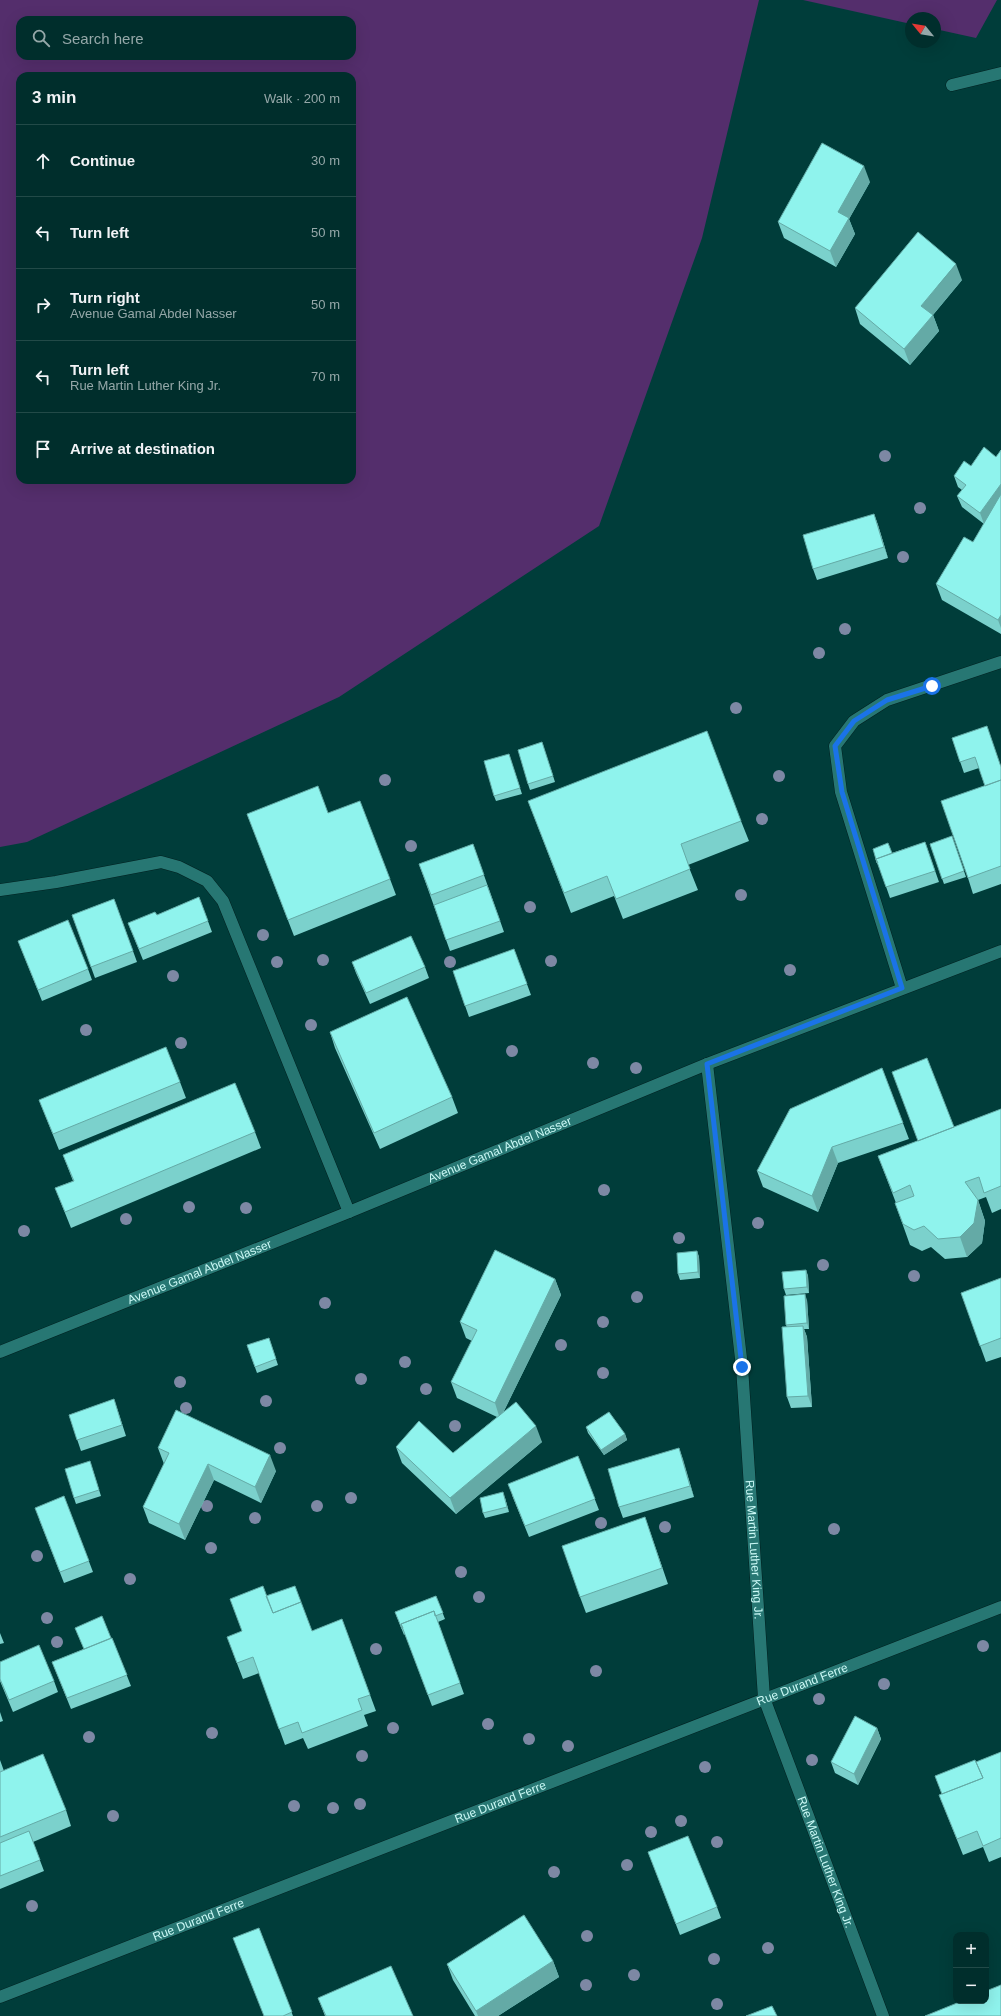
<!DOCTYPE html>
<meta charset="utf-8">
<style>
:root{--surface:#002e2c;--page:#0a3634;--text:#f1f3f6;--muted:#95a8a9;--line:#224a48}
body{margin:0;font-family:Arial,sans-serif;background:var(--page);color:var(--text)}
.controls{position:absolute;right:12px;bottom:12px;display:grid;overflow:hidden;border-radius:8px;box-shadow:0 4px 16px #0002}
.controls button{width:36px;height:36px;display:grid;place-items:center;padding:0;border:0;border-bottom:1px solid var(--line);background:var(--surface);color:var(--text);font:20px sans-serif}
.compass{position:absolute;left:905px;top:12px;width:36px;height:36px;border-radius:50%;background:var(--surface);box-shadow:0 4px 16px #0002;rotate:300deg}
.stop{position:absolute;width:12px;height:12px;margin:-9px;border:3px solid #1a73e8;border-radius:50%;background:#fff}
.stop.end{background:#1a73e8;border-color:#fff;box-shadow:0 1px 4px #0008}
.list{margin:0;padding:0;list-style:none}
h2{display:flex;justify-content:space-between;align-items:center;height:52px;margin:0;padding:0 16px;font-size:17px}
h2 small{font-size:13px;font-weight:400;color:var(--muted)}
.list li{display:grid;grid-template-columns:26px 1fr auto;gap:12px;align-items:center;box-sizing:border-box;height:72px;padding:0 16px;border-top:1px solid var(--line)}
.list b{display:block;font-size:15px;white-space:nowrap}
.list p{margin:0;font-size:13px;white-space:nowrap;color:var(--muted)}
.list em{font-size:13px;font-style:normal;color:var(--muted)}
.icon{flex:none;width:22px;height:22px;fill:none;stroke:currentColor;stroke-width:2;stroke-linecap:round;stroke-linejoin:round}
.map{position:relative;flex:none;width:1001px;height:2016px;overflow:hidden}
.search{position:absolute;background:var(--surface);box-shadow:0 4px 16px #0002;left:16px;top:16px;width:340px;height:44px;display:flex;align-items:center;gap:10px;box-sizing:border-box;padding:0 14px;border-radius:12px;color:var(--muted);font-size:15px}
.panel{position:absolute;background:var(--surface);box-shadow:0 4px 16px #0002;left:16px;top:72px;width:340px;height:412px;border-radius:12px}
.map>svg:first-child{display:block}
.green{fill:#542e6c;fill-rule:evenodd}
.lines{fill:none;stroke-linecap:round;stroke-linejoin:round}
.minor-casing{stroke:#012120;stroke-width:13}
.minor{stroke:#277773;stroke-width:12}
.tree{fill:#7d88a4}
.wall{fill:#7bd1cc}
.shaded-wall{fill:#64aaa6}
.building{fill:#8ff3ed;stroke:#64aaa6}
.route{stroke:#1a73e8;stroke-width:5}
.labels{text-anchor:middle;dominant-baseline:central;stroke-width:4;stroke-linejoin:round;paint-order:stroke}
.street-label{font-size:12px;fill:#caf8f5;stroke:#012120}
</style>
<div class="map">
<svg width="1001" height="2016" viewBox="0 0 1001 2016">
<rect width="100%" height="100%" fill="#003d3a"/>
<!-- green -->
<path class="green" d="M0,0h759l-57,238 -103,288 -260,171 -312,145 -27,5zM20,20h332v36h-332zM20,76h332v404h-332z
M803,0h194l-21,38 -41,-9v-11h-24v6z"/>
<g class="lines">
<!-- minor casing -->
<g class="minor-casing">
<g id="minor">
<path d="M952,85l49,-12"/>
<path d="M0,890l56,-8 105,-20 18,5 28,14 16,20 126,311"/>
<path d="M902,988l-61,-196 -6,-46 19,-25 33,-21 114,-38"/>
<path id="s1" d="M707,1064l35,303 22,331 119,318"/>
<path id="s2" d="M0,1352l349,-140 358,-148 294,-113"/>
<path id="s3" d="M0,1997l1001,-390"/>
</g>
</g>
<!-- minor -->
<use href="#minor" class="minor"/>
</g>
<!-- trees -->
<g class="tree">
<circle cx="885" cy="456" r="6"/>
<circle cx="920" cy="508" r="6"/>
<circle cx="903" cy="557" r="6"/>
<circle cx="845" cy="629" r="6"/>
<circle cx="819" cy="653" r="6"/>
<circle cx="736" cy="708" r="6"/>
<circle cx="779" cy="776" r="6"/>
<circle cx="385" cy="780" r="6"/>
<circle cx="762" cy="819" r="6"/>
<circle cx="411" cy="846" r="6"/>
<circle cx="741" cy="895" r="6"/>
<circle cx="530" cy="907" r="6"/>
<circle cx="263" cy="935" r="6"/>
<circle cx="323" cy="960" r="6"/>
<circle cx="551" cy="961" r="6"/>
<circle cx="277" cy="962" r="6"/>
<circle cx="450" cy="962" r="6"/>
<circle cx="790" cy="970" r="6"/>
<circle cx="173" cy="976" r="6"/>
<circle cx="311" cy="1025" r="6"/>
<circle cx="86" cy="1030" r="6"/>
<circle cx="181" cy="1043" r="6"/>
<circle cx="512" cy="1051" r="6"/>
<circle cx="593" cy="1063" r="6"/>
<circle cx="636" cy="1068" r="6"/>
<circle cx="604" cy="1190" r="6"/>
<circle cx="189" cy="1207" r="6"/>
<circle cx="246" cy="1208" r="6"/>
<circle cx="126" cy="1219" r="6"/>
<circle cx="758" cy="1223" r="6"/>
<circle cx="24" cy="1231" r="6"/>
<circle cx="679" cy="1238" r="6"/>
<circle cx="823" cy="1265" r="6"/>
<circle cx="914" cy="1276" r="6"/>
<circle cx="637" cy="1297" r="6"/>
<circle cx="325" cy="1303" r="6"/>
<circle cx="603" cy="1322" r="6"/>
<circle cx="561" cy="1345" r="6"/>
<circle cx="405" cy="1362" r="6"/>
<circle cx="603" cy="1373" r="6"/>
<circle cx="361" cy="1379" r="6"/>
<circle cx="180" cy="1382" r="6"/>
<circle cx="426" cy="1389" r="6"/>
<circle cx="266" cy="1401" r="6"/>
<circle cx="186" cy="1408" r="6"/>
<circle cx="455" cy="1426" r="6"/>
<circle cx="280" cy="1448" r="6"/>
<circle cx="351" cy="1498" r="6"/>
<circle cx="207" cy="1506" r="6"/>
<circle cx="317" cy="1506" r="6"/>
<circle cx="255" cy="1518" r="6"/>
<circle cx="601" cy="1523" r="6"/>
<circle cx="665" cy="1527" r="6"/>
<circle cx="834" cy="1529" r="6"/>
<circle cx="211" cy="1548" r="6"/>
<circle cx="37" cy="1556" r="6"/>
<circle cx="461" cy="1572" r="6"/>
<circle cx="130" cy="1579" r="6"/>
<circle cx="479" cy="1597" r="6"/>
<circle cx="47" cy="1618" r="6"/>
<circle cx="57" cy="1642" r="6"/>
<circle cx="983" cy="1646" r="6"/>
<circle cx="376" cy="1649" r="6"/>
<circle cx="596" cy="1671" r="6"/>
<circle cx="884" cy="1684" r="6"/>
<circle cx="819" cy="1699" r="6"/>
<circle cx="488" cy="1724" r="6"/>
<circle cx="393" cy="1728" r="6"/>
<circle cx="212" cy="1733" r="6"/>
<circle cx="89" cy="1737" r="6"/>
<circle cx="529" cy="1739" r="6"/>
<circle cx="568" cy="1746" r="6"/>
<circle cx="362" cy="1756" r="6"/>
<circle cx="812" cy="1760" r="6"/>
<circle cx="705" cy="1767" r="6"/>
<circle cx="360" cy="1804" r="6"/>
<circle cx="294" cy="1806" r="6"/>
<circle cx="333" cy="1808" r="6"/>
<circle cx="113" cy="1816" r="6"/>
<circle cx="681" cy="1821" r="6"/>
<circle cx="651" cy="1832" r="6"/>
<circle cx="717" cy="1842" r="6"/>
<circle cx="627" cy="1865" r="6"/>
<circle cx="554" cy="1872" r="6"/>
<circle cx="32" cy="1906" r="6"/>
<circle cx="587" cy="1936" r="6"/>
<circle cx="768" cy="1948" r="6"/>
<circle cx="714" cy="1959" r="6"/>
<circle cx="634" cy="1975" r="6"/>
<circle cx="586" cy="1985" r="6"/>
<circle cx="717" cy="2004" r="6"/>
</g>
<!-- wall -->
<path class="wall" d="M870,182l-21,37 6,15 -19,33 -52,-29 -6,-16z
M962,280l-29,35 6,16 -29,34 -50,-41 -5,-16z
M1001,450v184l-59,-34 -6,-16 37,-42 11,-18 -22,-17 -5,-11 5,-6 -4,-3 -4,-11 17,-10 25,-9z
M874,514l4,11 10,33 -71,22 -4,-11z
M952,738l49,28v118l-28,10 -5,-16 17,-92 -6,-18 -15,5z
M542,742l13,40 -25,8 -2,-6z
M509,754l13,40 -26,7 -2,-5z
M528,801l213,20 8,20 -61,24 10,25 -75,29 -9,-23 -43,17z
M247,814l143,65 6,16 -102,41z
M952,836l14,41 -22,7 -14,-40z
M925,842l14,40 -49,16 -17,-49 19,4z
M473,844l31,88 -54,19 -31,-87z
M199,897l13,35 -69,28 -15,-37 29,-8z
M114,899l23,63 -42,16 -23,-63z
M18,941l70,28 4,11 -50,21z
M514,949l17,46 -62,22 -16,-46z
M352,962l73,5 4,11 -59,26 -14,-31z
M330,1032l122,65 6,16 -78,36 -45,-101z
M882,1068l27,71 -71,24 -20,49 -55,-25 -6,-16z
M180,1082l6,16 -127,52 -20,-50z
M1001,1109v100l-9,4 -6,-16 -8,3 7,21 -3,22 -15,14 -22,2 -14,-12 -9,4 -12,-6 -15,-42h1l-18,-47z
M255,1132l6,16 -190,80 -16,-40 18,-7 -10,-26z
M697,1251l2,6 1,21 -20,2 -2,-6z
M806,1270l2,6 1,17 -23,2 -2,-6z
M1001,1278v79l-15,5 -25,-69z
M555,1279l6,16 -57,116 38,31 -86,72 -54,-51 -6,-16 57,6 44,-36 -40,-19 -6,-16 21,-41 -6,-3 -6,-16z
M807,1300l2,29h-5l3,8 5,70 -21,1 -4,-11v-70l-1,-2z
M269,1338l9,27 -21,8 -10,-28z
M114,1399l12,37 -45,15 -12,-36z
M586,1427l39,7 2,6 -23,15 -16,-22z
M158,1448l118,23 -15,32 -47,-23 -29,60 -36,-17 -6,-16 21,-43z
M679,1448l15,49 -71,21 -4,-11z
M578,1456l21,54 -70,27 -17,-42z
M90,1461l11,35 -25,8 -2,-6z
M64,1496l29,76 -29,11 -25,-64z
M505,1498l4,14 -24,6 -2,-5z
M645,1517l23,67 -82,29 -6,-16z
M266,1596l46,35 30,-12 34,92 -12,4 4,11 -60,23 -5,-11 -18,7 -26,-72 -16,6 -10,-26 9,-22z
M436,1596l9,23 -7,3 26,72 -32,12 -27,-72 -1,1 -9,-23z
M75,1628l36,10h1l19,48 -60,23 -19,-47 32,-13z
M0,1633l4,10 -4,1z
M0,1662l54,19 4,11 -45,20 -13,-31z
M0,1712l3,9 -3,1z
M877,1728l4,11 -23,46 -23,-12 -4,-11z
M1001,1752v105l-12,5 -6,-15 -20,8 -24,-60 3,-1 -7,-18 41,-14z
M0,1760l4,11 62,39 5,16 -38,16 11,29 -44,18z
M648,1852l69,55 4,11 -41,17z
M259,1928l34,88h-29z
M553,1961l6,16 -61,39h-23l-22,-36 -6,-16z
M318,1998l95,18h-88z"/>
<!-- shaded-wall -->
<path class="shaded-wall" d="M864,166l6,16 -21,37 6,15 -19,33 -6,-16 8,-39z
M956,264l6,16 -35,42 -6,-16z
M933,315l6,16 -29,34 -6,-16z
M1001,484v17l-17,23 -4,-11z
M874,514l4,11 10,33 -4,-11z
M1001,615v13l-3,-8z
M832,1147l6,16 -20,49 -6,-16z
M978,1200l7,21 -3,22 -15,14 -7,-20z
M697,1251l2,6 1,21 -2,-6z
M806,1270l2,6 1,17 -2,-6z
M555,1279l6,16 -61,124 -5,-16z
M805,1294l2,6 2,29 -2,-6z
M803,1326l4,11 5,70 -4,-11z
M536,1426l6,16 -86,72 -6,-16z
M625,1434l2,6 -23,15 -3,-5z
M679,1448l4,11 11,38 -4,-11z
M270,1455l6,16 -15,32 -6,-16z
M208,1464l6,16 -29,60 -6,-16z
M503,1492l2,6 4,14 -2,-5z
M877,1728l4,11 -23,46 -4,-11z
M553,1961l6,16 -61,39h-20l-2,-5z"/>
<!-- building -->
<path class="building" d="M822,143l42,23 -26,46 11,6 -19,33 -52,-29z
M918,232l38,32 -35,42 12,9 -29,34 -49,-41z
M984,447l12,10 5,-7v34l-21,29 -23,-17 9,-11 -12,-9 10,-15 7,5z
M1001,494v121l-3,5 -62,-36 28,-47 9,5z
M874,514l10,33 -71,22 -10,-34z
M987,726l14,41v13l-16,6 -10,-29 -15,5 -8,-24z
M707,731l34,90 -60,23 9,25 -74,30 -9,-23 -43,17 -36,-92z
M542,742l11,34 -25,8 -10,-34z
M509,754l11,34 -26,8 -10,-35z
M1001,780v86l-33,12 -27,-77z
M318,786l10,27 32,-12 30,78 -102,41 -41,-106z
M952,836l12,35 -22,8 -12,-35z
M925,842l10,29 -49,16 -10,-28z
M888,843l4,10 -16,6 2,4h-1l-4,-14z
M473,844l11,31 -53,20 -12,-31z
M487,885l13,36 -54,19 -12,-35z
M199,897l9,24 -69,28 -11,-26 27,-11 2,3z
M114,899l19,52 -42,16 -19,-52z
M68,920l20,49 -50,21 -20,-49z
M411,936l14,31 -59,26 -14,-31z
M514,949l13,35 -62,22 -12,-35z
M407,997l45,100 -78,36 -44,-101z
M166,1047l14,35 -127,52 -14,-34z
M927,1058l27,69 -36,14 -26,-69z
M882,1068l21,55 -71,24 -20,49 -55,-25 33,-62z
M235,1083l20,49 -190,80 -10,-24 19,-7 -11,-26z
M1001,1109v77l-17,7 -5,-16 -14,5 13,18 -4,23 -14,14 -22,2 -14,-13 -10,4 -11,-6 -8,-21 19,-7 -4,-11 -17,8 -15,-37z
M495,1250l60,29 -60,124 -44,-21 26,-52 -17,-8z
M697,1251l1,21 -20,2 -1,-21z
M806,1270l1,17 -23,2 -2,-17z
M1001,1278v60l-21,8 -19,-53z
M805,1294l2,29 -21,2 -2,-29z
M803,1326l5,70 -21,1 -5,-70z
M269,1338l7,21 -21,8 -8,-22z
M114,1399l8,26 -45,15 -8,-25z
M516,1402l20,24 -86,72 -54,-51 23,-26 34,32z
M176,1410l94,45 -15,32 -47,-23 -29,60 -36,-17 26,-54 -11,-5z
M609,1412l16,22 -24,16 -15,-23z
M679,1448l11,38 -71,21 -11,-38z
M578,1456l17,43 -70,27 -17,-42z
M90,1461l9,29 -25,8 -9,-29z
M503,1492l4,15 -24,6 -3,-15z
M64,1496l25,65 -29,11 -25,-64z
M645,1517l17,51 -82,29 -18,-51z
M263,1586l10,27 28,-11 11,29 30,-12 28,76 -12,4 4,11 -60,23 -4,-11 -19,7 -26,-72 -16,6 -10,-26 15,-6 -12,-32z
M295,1586l6,16 -28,11 -7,-17z
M436,1596l7,17 -8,3 -1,-5 -33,13 2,4 -1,1 -7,-17z
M434,1611l26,72 -32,12 -27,-71z
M102,1616l9,22 -27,11 -9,-21z
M112,1638l15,37 -60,23 -15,-36z
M39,1645l15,36 -45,19 -9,-21v-17z
M855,1716l22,12 -23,46 -23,-12z
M1001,1752v86l-18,8 -6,-15 -20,8 -18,-44 44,-17 -7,-16z
M43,1754l23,56 -66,27v-65z
M975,1760l8,18 -41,16 -7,-18z
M29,1831l11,29 -40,16v-33z
M688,1836l29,71 -41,17 -28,-72z
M524,1915l29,46 -77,50 -29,-47z
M259,1928l33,84 -9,4h-19l-31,-78z
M391,1966l22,50h-87l-8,-18z
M1001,1985v31h-76l37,-15h24v-10z
M772,2006l5,10h-31z"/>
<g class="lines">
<!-- route -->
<path class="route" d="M742,1367l-35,-303 195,-76 -60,-196 -7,-46 19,-25 33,-21 45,-14"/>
</g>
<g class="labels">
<!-- street labels -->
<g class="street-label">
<text stroke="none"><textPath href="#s2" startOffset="539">Avenue Gamal Abdel Nasser</textPath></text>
<text stroke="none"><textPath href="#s2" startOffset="215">Avenue Gamal Abdel Nasser</textPath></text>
<text stroke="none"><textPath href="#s1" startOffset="488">Rue Martin Luther King Jr.</textPath></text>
<text stroke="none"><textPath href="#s3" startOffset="861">Rue Durand Ferre</textPath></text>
<text stroke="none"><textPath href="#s3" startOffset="537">Rue Durand Ferre</textPath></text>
<text stroke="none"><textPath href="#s1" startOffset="812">Rue Martin Luther King Jr.</textPath></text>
<text stroke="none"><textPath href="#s3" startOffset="213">Rue Durand Ferre</textPath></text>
</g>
</g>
</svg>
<div class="controls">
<button>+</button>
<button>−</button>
</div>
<svg class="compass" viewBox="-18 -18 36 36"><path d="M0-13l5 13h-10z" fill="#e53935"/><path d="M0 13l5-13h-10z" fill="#95a8a9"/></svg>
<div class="stop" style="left:932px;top:686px"></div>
<div class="stop end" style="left:742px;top:1367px"></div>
<div class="search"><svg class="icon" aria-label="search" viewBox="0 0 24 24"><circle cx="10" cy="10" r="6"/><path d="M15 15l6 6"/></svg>Search here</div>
<section class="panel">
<h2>3 min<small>Walk · 200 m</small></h2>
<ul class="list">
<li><svg class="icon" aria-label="ahead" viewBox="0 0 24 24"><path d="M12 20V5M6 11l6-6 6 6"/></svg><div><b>Continue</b></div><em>30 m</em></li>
<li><svg class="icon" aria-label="left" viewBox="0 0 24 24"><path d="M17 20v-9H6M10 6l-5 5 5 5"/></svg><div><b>Turn left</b></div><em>50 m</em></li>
<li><svg class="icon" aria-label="right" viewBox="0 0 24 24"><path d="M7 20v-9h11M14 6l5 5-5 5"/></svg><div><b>Turn right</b><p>Avenue Gamal Abdel Nasser</p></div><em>50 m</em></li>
<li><svg class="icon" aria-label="left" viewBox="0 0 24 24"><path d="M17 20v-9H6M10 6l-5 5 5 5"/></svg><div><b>Turn left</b><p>Rue Martin Luther King Jr.</p></div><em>70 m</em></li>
<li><svg class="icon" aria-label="arrive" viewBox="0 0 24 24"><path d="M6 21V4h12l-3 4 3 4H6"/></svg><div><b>Arrive at destination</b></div></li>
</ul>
</section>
</div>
